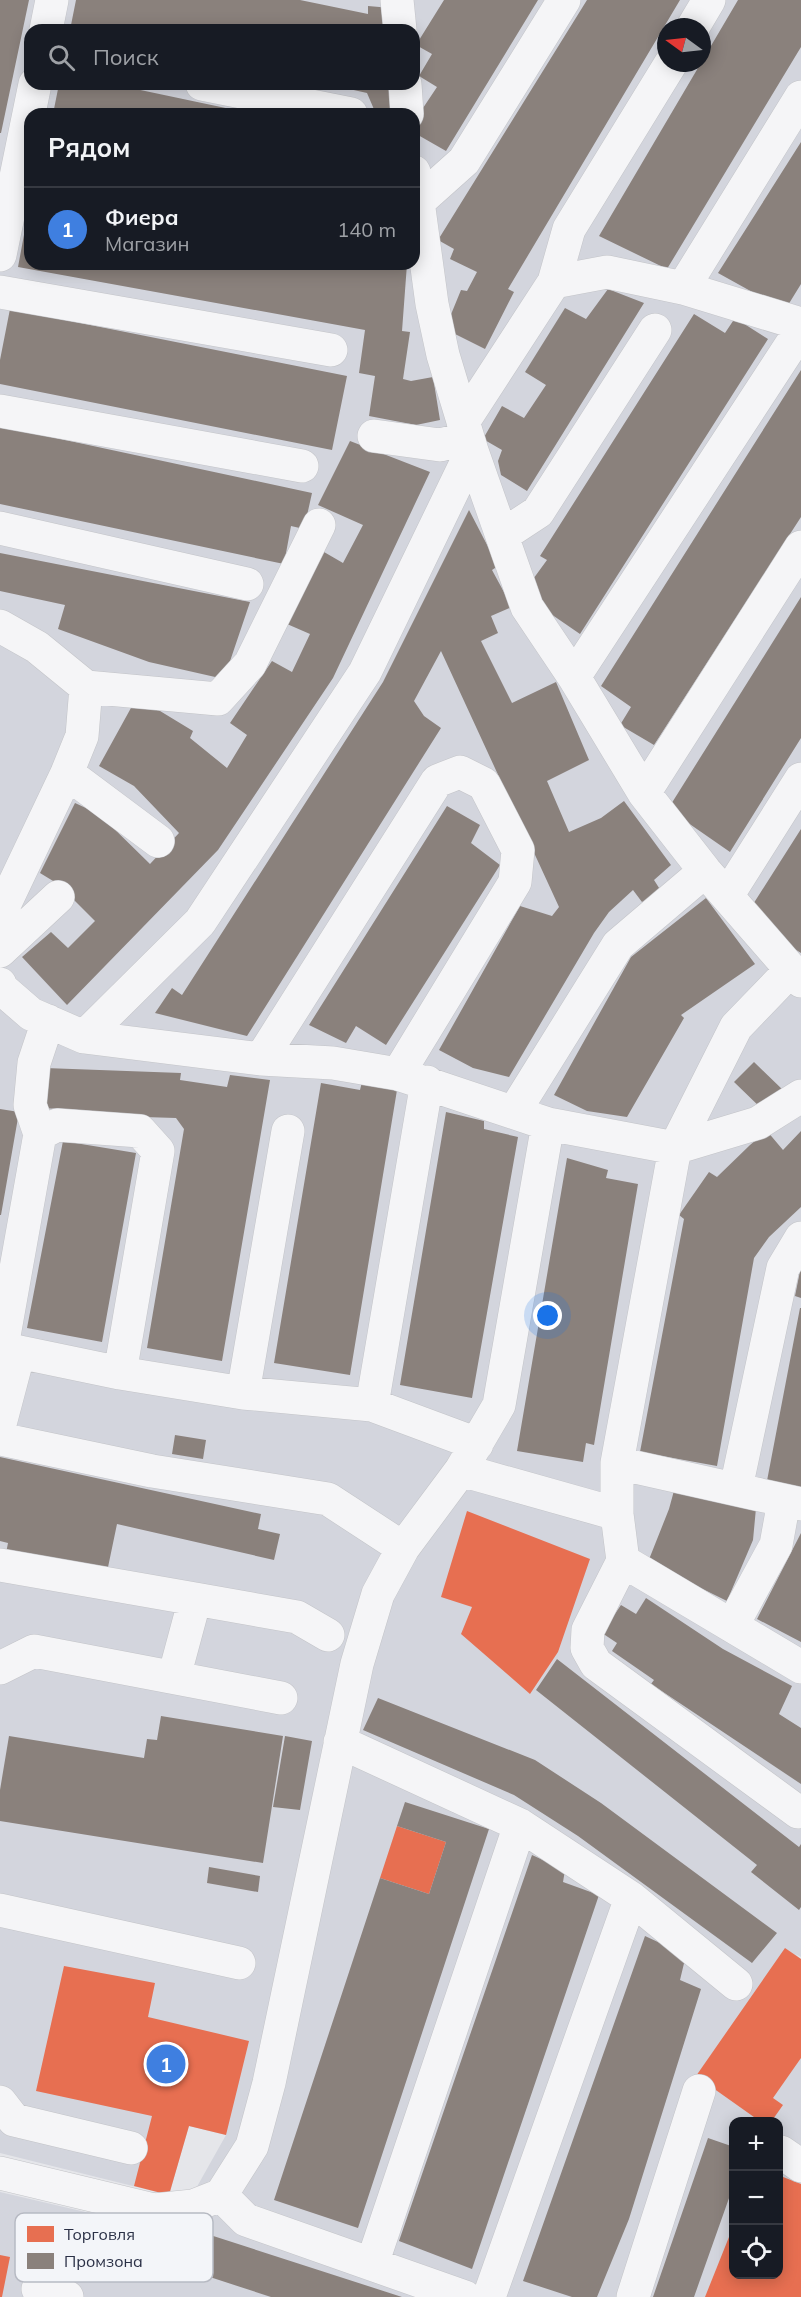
<!DOCTYPE html>
<html lang="ru">
<meta charset="utf-8">
<style>
:root{--surface:#171b24;--page:#242831;--text:#f1f3f6;--muted:#9ea1a6;--line:#363941;--accent:#7c3aed}
body{margin:0;font-family:Mulish,sans-serif;background:var(--page);color:var(--text)}
.controls{position:absolute;right:18px;bottom:18px;display:grid;overflow:hidden;border-radius:12px;box-shadow:0 3px 15px #0003}
.controls button{width:54px;height:54px;display:grid;place-items:center;padding:0;border:0;border-bottom:2px solid var(--line);background:var(--surface);color:var(--text);font:30px sans-serif}
.compass{position:absolute;left:657px;top:18px;width:54px;height:54px;border-radius:50%;background:var(--surface);box-shadow:0 3px 15px #0003;rotate:285deg}
.you{position:absolute;left:548px;top:1316px;width:21px;height:21px;margin:-15px;border:4px solid #fff;border-radius:50%;background:#1a73e8;box-shadow:0 0 0 9px #1a73e833}
.badge{display:grid;place-items:center;width:39px;height:39px;border-radius:50%;background:var(--accent);color:#fff;font-size:20px;font-weight:700}
.pin{position:absolute;translate:-50% -50%;border:3px solid #fff;box-shadow:0 2px 6px #0006}
.list{margin:0;padding:0;list-style:none}
h2{display:flex;justify-content:space-between;align-items:center;height:78px;margin:0;padding:0 24px;font-size:26px}
h2 small{font-size:20px;font-weight:400;color:var(--muted)}
.list li{display:grid;grid-template-columns:39px 1fr auto;gap:18px;align-items:center;box-sizing:border-box;height:84px;padding:0 24px;border-top:2px solid var(--line)}
.list b{display:block;font-size:22px;white-space:nowrap}
.list p{margin:0;font-size:20px;white-space:nowrap;color:var(--muted)}
.list em{font-size:20px;font-style:normal;color:var(--muted)}
.icon{flex:none;width:33px;height:33px;fill:none;stroke:currentColor;stroke-width:2;stroke-linecap:round;stroke-linejoin:round}
.map{position:relative;flex:none;width:801px;height:2297px;overflow:hidden}
.search{position:absolute;background:var(--surface);box-shadow:0 3px 15px #0003;left:24px;top:24px;width:396px;height:66px;display:flex;align-items:center;gap:15px;box-sizing:border-box;padding:0 21px;border-radius:18px;color:var(--muted);font-size:22px}
.panel{position:absolute;background:var(--surface);box-shadow:0 3px 15px #0003;left:24px;top:108px;width:396px;height:162px;border-radius:18px}
.map>svg:first-child{display:block}
.built{fill:#d3d5dd;fill-rule:evenodd}
.shops{fill:#e76f51}
.industry{fill:#8a817c}
.lines{fill:none;stroke-linecap:round;stroke-linejoin:round}
.minor-casing{stroke:#c3c4c8;stroke-width:34}
.minor{stroke:#f5f5f7;stroke-width:33}
.key{fill:#f3f5f9;stroke:#b7bac3;stroke-width:1.5}
.key-label{font-size:16px;fill:#2a3046}
</style>
<div class="map">
<svg width="801" height="2297" viewBox="0 0 801 2297">
<rect width="100%" height="100%" fill="#e5e6ea"/>
<!-- built -->
<path class="built" d="M0,0h801v1957l-6,-3 6,5v338h-801v-105l111,26 53,44 12,-38 50,-89 -37,-9 -20,69 -169,-42zM666,27h36v36h-36zM30,30h384v54h-384zM30,114h384v150h-384zM734,2122h44v152h-44z"/>
<!-- shops -->
<path class="shops" d="M467,1511l123,48 -32,93 -28,42 -69,-60 11,-27 -31,-10z
M397,1826l49,16 -17,52 -49,-16z
M785,1948l16,11v99l-28,40 10,7 -12,17h-10l-65,-46z
M64,1966l91,17 -7,34 101,24 -23,94 -37,-9 -20,69 -35,-9 18,-70 -116,-25z
M778,2175l23,9v113h-96l28,-70 1,47h44z
M0,2255l10,2 -8,40h-2z"/>
<!-- industry -->
<path class="industry" d="M0,0h29l-28,133h-1z
M76,0h224l68,14v-8l23,2 1,22h-322z
M444,0h94l-92,151 -28,-16 5,-27 14,-21 -18,-11 13,-22 -16,-9z
M587,0h93l-172,289 6,3 -29,57 -40,-20 16,-39 6,1 10,-19 -27,-13 4,-10 -16,-9z
M738,0h63v47l-134,222 -68,-33z
M59,84h53l142,30h-201z
M327,84h67l2,30h-20l-9,-21z
M801,142v142l-16,26 -67,-37z
M29,208l1,56h377l-5,67 8,1 -7,47 8,2 22,-4 7,43 -24,5 -47,-9 6,-40 -16,-3 6,-43 -347,-63z
M608,289l36,14 -117,188 -26,-16 -3,-14 4,-11 -19,-11 19,-33 22,12 22,-33 -21,-13 40,-64 21,11z
M10,309l337,67 -15,74 -332,-66v-24z
M694,314l31,19 10,-15 33,21 -188,295 -32,-22 -20,-26 19,-26 -7,-4z
M801,370v147l-147,228 -34,-20 11,-18 -30,-21z
M0,426l312,67 -8,36 -13,-3 -7,38 -284,-60z
M350,441l80,31 -97,206 -115,172 -151,155 -45,-48 29,-25 17,16 27,-27 -37,-37 -18,-11 35,-70 24,11 51,50 29,-31 -45,-47 -35,-20 38,-69 56,34 -3,7 37,30 20,-33 -17,-12 42,-62 20,11 18,-38 -23,-10 37,-72 19,11 20,-38 -45,-20z
M469,510l29,56 -6,4 20,37 -21,9 7,17 -17,8 31,62 44,-21 33,78 -42,21 22,51 32,-14 23,-17 47,64 -17,15 7,11 -19,11 -9,-12 -24,22 -15,21 -85,144 -36,-9 -34,-18 81,-144 32,10 7,-9 -118,-256 -27,50 10,15 17,12 -194,308 -92,-23 17,-25 10,7 201,-313z
M0,553l250,49 -26,77 -75,-17 -91,-33 7,-24 -65,-14z
M801,597v141l-71,114 -62,-43z
M447,806l33,19 -9,18 29,22 -114,180 -30,-19 -10,17 -37,-18z
M801,829v124l-24,-15 -27,-29z
M706,898l49,66 -74,51 3,3 -57,99 -40,-6 -33,-16 77,-138z
M754,1062l30,29 -20,20 -30,-29z
M45,1068l136,5 -1,7 47,7 3,-12 40,5 -48,281 -75,-13 37,-219 -8,-11 -97,-3v-5l-38,-2z
M362,1082l35,8 -47,285 -76,-12 47,-280 39,7z
M0,1109l19,3 -18,103h-1z
M446,1112l38,9v8l34,8 -46,261 -72,-13z
M767,1131l16,19 18,-19v76l-32,30 -15,21 -37,208 -77,-14 44,-233 -5,-4 30,-43 8,5 33,-32z
M63,1141l73,12 -34,189 -75,-14z
M567,1158l41,12 -2,8 32,6 -44,261 -8,-2 -3,19 -66,-11z
M800,1271h1v27l-6,-2z
M800,1308h1v185l-35,-7z
M175,1435l31,5 -3,19 -31,-5z
M0,1457l261,57 -3,15 22,5 -6,26 -157,-36 -10,48 -101,-19 2,-10 -8,-2z
M675,1487l81,21 -3,32 -26,61 -79,-39 21,-53z
M801,1533v109l-44,-23z
M646,1598l77,51 69,37 -13,28 22,14v56l-150,-100 3,-4 -42,-29 5,-8 -15,-10 19,-28 15,9z
M557,1659l242,188 2,-3v63l-2,3 -48,-38 6,-7 -221,-175z
M378,1698l157,62 66,43 176,130 -25,30 -174,-127 -64,-41 -151,-65z
M161,1716l122,20 -20,127 -263,-42v-31l9,-54 135,22 3,-19 10,1z
M285,1736l27,5 -12,69 -27,-3z
M405,1802l84,27 -131,399 -84,-28 106,-322 49,16 17,-52 -49,-16z
M532,1855l33,15 -2,12 36,13 -127,374 -73,-28z
M209,1867l51,9 -2,16 -51,-9z
M645,1936l41,19 -6,25 21,9 -72,230 -32,78h-25l-49,-16z
M708,2138l26,9v37l-40,113h-41z
M176,2224l226,73h-131l-107,-35z"/>
<g class="lines">
<!-- minor casing -->
<g class="minor-casing">
<path id="minor" d="M397,0l3,30
M693,27l16,-27
M46,30l6,-30
M202,84l149,30
M405,84l2,30
M414,172l18,132 11,51 29,96 55,156 47,70 70,116 61,78 96,110
M417,203l47,-42 100,-161
M0,255l35,-171
M554,282l53,-10 76,16 118,36
M683,288l118,-191
M0,292l331,58
M0,411l302,55
M463,422l91,-140 15,-53 102,-166
M374,436l66,9 28,-7
M0,528l247,56
M503,535l35,-23 117,-182
M0,626l37,21 49,40 132,12 32,-35 69,-139
M574,677l217,-332
M67,773l91,68
M644,793l157,-246
M727,896l74,-117
M0,914l67,-141 15,-37 4,-49
M0,951l58,-54
M790,971l-54,56 -61,121 -58,315v51l6,47 -35,69 -1,18 9,16 202,148
M0,984l1,4 30,26 53,23 177,22 72,4 65,11 150,50 127,24 83,-25 43,-27
M84,1037l116,-115 165,-250 107,-221
M261,1059l176,-278 23,-9 24,12 34,66 -3,32 -117,192
M514,1112l104,-167 87,-74
M40,1134l-10,-29 4,-42 14,-42
M0,1346l19,6 101,21 123,20 129,12 105,39
M2,1347l38,-213 17,-9 83,6 18,20 -38,222
M243,1393l45,-262
M372,1405l55,-323
M0,1424l19,-72
M0,1439l152,32 176,28 75,49
M617,1463l184,41
M461,1470l156,44
M736,1488l47,-220 18,-30
M623,1561l178,106
M0,1565l195,34 -21,78
M195,1599l102,18 31,18
M732,1626l44,-81 8,-44
M0,1668l34,-17 247,47
M340,1742l180,83 111,73 105,86
M0,1910l239,53
M0,2102l14,18 117,28
M781,2152l20,14
M0,2173l154,37 39,-4 28,-11 25,25 219,77
M221,2195l31,-49 17,-63 88,-419 21,-70 25,-46 58,-78 38,-65 49,-281
M372,2264l148,-439
M38,2289l29,8
M489,2297l142,-399
M633,2297l66,-206"/>
</g>
<!-- minor -->
<use href="#minor" class="minor"/>
</g>
<!-- legend -->
<rect x="15" y="2213" width="198" height="69" rx="9" class="key"/>
<rect x="27" y="2226" width="27" height="16" fill="#e76f51"/>
<rect x="27" y="2253" width="27" height="16" fill="#8a817c"/>
<g class="key-label">
<text x="64" y="2240">Торговля</text>
<text x="64" y="2267">Промзона</text>
</g>
</svg>
<div class="controls">
<button>+</button>
<button>−</button>
<button><svg class="icon" aria-label="locate" viewBox="0 0 24 24"><circle cx="12" cy="12" r="6"/><path d="M12 2v4M12 18v4M2 12h4M18 12h4"/></svg></button>
</div>
<svg class="compass" viewBox="-18 -18 36 36"><path d="M0-13l5 13h-10z" fill="#e53935"/><path d="M0 13l5-13h-10z" fill="#9ea1a6"/></svg>
<div class="you"></div>
<div class="pin badge" style="left:166px;top:2064px;background:#3f7fe0">1</div>
<div class="search"><svg class="icon" aria-label="search" viewBox="0 0 24 24"><circle cx="10" cy="10" r="6"/><path d="M15 15l6 6"/></svg>Поиск</div>
<section class="panel">
<h2>Рядом<small></small></h2>
<ul class="list">
<li><span class="badge" style="background:#3f7fe0">1</span><div><b>Фиера</b><p>Магазин</p></div><em>140 m</em></li>
</ul>
</section>
</div>
